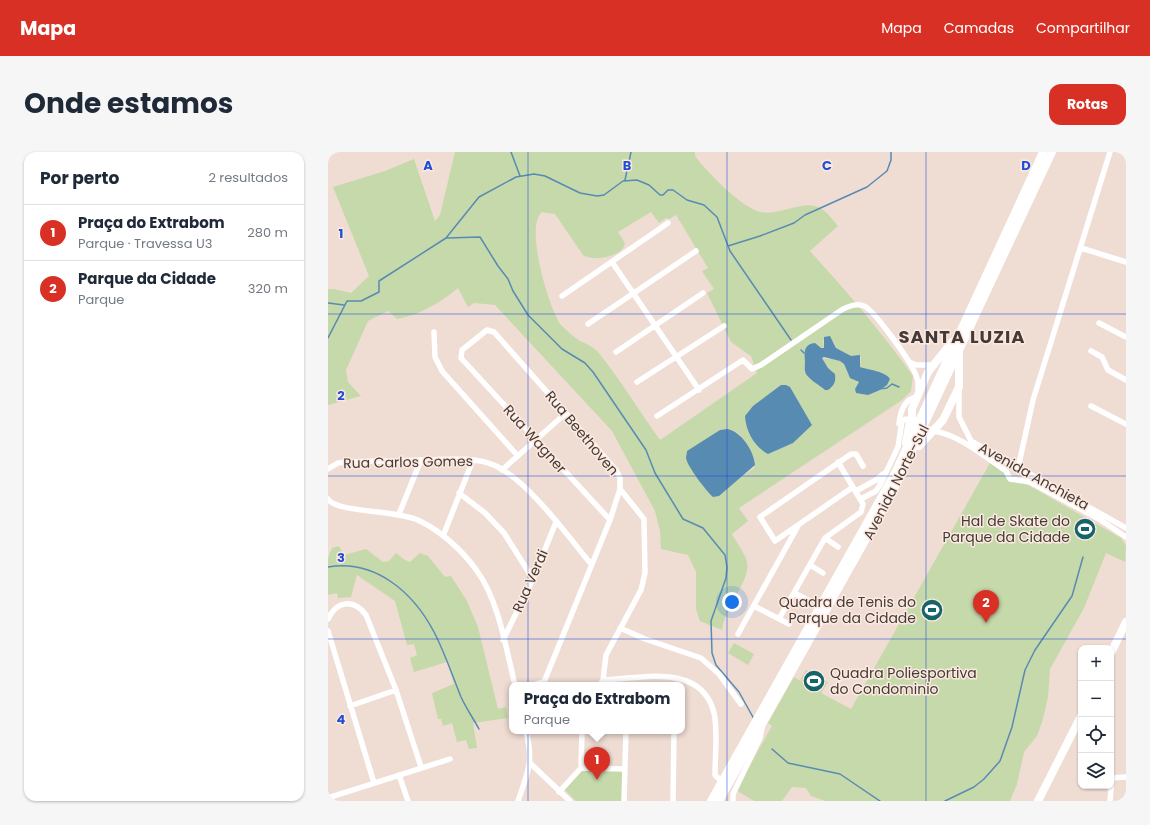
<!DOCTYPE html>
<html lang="pt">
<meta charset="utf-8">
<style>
:root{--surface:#fff;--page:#f6f6f7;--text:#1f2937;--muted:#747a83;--line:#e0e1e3;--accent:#d93025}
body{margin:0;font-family:Poppins,sans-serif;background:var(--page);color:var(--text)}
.controls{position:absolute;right:12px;bottom:12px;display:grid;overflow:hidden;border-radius:8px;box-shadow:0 1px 3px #0004}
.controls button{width:36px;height:36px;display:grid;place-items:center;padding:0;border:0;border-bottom:1px solid var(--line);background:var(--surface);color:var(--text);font:20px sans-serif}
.you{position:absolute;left:404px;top:450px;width:14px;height:14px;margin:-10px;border:3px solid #fff;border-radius:50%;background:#1a73e8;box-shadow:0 0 0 6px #1a73e833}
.badge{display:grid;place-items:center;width:26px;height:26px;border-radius:50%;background:var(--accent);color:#fff;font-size:13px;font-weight:700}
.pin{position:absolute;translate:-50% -33px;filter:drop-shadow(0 1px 2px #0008)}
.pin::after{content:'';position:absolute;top:21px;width:14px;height:12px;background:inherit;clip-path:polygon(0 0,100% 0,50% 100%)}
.popup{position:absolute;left:181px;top:530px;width:176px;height:52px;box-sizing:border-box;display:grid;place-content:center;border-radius:8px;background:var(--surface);filter:drop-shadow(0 1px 3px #0005);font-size:13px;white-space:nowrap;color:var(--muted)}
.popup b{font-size:15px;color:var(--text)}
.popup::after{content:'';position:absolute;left:50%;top:100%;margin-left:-8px;border:8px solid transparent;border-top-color:var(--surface)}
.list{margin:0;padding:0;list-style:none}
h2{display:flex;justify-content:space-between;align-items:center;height:52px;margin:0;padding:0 16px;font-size:17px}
h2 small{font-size:13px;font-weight:400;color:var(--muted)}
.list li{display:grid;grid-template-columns:26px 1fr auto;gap:12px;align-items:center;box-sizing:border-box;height:56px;padding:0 16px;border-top:1px solid var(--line)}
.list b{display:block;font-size:15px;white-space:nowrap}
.list p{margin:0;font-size:13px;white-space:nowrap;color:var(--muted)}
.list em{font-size:13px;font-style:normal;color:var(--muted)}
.icon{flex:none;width:22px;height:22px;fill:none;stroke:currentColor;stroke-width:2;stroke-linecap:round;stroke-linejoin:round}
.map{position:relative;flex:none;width:798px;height:649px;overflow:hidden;border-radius:12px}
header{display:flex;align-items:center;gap:24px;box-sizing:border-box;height:56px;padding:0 20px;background:var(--accent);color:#fff}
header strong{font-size:19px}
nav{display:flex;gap:22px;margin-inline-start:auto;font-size:14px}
.intro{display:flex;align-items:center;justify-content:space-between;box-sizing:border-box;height:96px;padding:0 24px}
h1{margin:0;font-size:28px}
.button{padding:10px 18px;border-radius:12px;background:var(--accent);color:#fff;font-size:14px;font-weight:700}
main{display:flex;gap:24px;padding:0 24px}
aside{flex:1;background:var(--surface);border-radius:12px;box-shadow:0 1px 3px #0004}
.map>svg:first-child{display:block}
.green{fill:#c6d9aa;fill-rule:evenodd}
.water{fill:#588bb2}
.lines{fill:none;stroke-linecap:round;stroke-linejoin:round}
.stream{stroke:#588bb2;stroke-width:1.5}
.street{stroke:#fff;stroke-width:5.5}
.secondary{stroke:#fff;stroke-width:8}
.grid{fill:none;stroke:#1d4ed8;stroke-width:1;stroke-opacity:0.55}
.labels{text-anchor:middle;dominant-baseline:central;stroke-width:3;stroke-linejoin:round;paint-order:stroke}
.street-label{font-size:14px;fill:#423b37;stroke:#fde9e0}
.poi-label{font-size:14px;fill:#423b37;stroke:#fde9e0;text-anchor:end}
.district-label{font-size:18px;font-weight:bold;letter-spacing:1px;fill:#423b37;stroke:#fde9e0}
.grid-label{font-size:13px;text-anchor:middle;font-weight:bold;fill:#1d4ed8;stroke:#fde9e0;stroke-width:3;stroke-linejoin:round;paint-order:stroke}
</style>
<header>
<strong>Mapa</strong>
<nav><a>Mapa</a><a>Camadas</a><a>Compartilhar</a></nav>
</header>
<div class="intro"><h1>Onde estamos</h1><a class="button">Rotas</a></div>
<main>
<aside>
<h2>Por perto<small>2 resultados</small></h2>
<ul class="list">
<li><span class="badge">1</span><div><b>Praça do Extrabom</b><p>Parque · Travessa U3</p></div><em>280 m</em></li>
<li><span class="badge">2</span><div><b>Parque da Cidade</b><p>Parque</p></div><em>320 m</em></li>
</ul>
</aside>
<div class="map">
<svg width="798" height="649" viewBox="0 0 798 649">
<rect width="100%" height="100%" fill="#efdcd3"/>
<!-- green -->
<path class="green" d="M127,0h240v4c12,16 46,51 65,56 19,4 43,-12 58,-5 8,3 15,13 20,19l-28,25c37,41 71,80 103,125l-2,15 -9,9 -163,108 9,13 -16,13c4,8 13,19 15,28 4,18 -23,47 -25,68l-22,-9 -4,-12v-37l-8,-17 -27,-6 -1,-18 -5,-20 -43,-80 -117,-126 -21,-2 -6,4 -10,-19c-17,14 -38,27 -61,31l-9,-8 -20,10 -22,49 2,12 13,14 -33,9v-116h6l17,4 18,-17 -36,-89 52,-16 29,-12 21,62 5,-6zM214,60l13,2 28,41c10,7 40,2 42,-12l-7,-11 33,-20 8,11 7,-5 3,1 7,-4 32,53 -6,3 12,18 -7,4 24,49 20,14 6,17 -97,67c-21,-29 -40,-61 -62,-88 -5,-6 -12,-8 -18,-11 -6,-4 -14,-11 -19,-16 -12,-16 -37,-99 -19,-113zM495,188l11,2 2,6 14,8 11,1 -1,10 25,7 -6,17 -11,4 -13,-6 4,-6 -11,-9 -4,-10 -4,-4 -18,-2 6,10 5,4 -8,18c-9,-7 -22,-13 -20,-27l16,-14 3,-1zM399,277c3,0 6,1 9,3 7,4 21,28 18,36l-41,29 -6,-6 -21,-32 34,-29z
M662,311l131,75 5,8 -1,16 -19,-9 -22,55 -34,61 -2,28 -5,22 -6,17 -13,16 -7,32 -7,17h-185l-14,-5 -5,-8 -14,-1 -10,14h-28l-18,-11 36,-64 -4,-3 26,-46 13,8 -7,-5 6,-10 22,12 -7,11 30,16z
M11,394l5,9 22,-6 17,13 6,-1 7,-8 9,7 5,2 10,-9 8,3 17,21 6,-1 16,25 11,26 20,82 8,-2 2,11 -35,5 4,25 -8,1 -3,-9 -9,2 -5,-19 -9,3 -2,-7h-3l-6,-26 22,-9 -7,-22 -33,10 -4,-14 7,-3 -3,-11 -7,1 -12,-44 -38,-26 -6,22 -13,1 -1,-5 -9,2v-37l4,-10z
M406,491l20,11 -6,11 -20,-12z
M255,617l39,2v30h-46l-11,-11z"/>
<!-- water -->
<path class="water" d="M502,184l6,12 15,8 9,-1v12c9,3 25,4 30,12l-3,6 -9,6 -10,4 -12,-2 -1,-4 4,-7 -9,-4 -6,-14 -4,-3 -16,-4 -2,1 6,10 7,6c1,8 -1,12 -7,16h-3c-6,-5 -15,-10 -19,-16 -2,-4 -1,-8 -1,-13 -1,-9 -1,-17 10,-18l6,5h3v-11z
M453,233h5l4,2 22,38 -19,18 -25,11c-14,-8 -22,-22 -23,-38l8,-10z
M399,277c14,2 27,22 28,36l-36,31 -6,1c-6,-5 -26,-31 -27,-39 0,-2 1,-4 1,-7l33,-21z"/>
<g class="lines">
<!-- stream -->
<path class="stream" d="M183,0l9,24
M297,28l6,-28
M119,86l33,-1 18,29 10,13 5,12 15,24 34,34 23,14 8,9 53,78 9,23 28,46 20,9 22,27 2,12 -1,11 -15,43 1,32 4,12 23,27 15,27
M400,94l32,-10 34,-13 11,-8 62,-28 20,-16 4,-11v-8
M0,151l16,2
M0,186l19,-37h14l18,-9v-11l67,-43 33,-41 37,-20 18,-3 11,2 35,17 17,3 7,-1 19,-14 14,-1 12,5 11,10h3l5,-5h5l14,10 17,5 13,12 13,34 61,89
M473,198l3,3
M551,237l8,-1 5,-4 7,3
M0,415c47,-8 85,25 106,65 11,21 18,43 27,65 5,11 12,21 18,32
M444,597l16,14 52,11 40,27
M617,649l29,-14 10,-8 16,-18 12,-34 13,-57 10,-20 37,-54 11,-39"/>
<!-- street -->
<path class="street" d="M753,96l45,14
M284,110l87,128
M234,144l106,-73
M771,171l27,14
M260,172l108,-73
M106,180l1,25 7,14 76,85
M763,199l11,6 6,13 18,10
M288,200l87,-59
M581,210l8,3h15
M309,230l87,-56
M631,239v26l12,24 155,87
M763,254l35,18
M329,264l86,-56 9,9 9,-4 82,-56c7,-3 13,-6 21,-3 10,4 43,51 49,63 4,7 6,13 5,21
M571,272c1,-11 5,-24 17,-27
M604,279c25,2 53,26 74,40l4,8 20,3 69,37 27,18
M690,316l15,-68 77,-248
M0,317l10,-6 10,-1c25,-1 49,-1 73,-2 24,0 53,-4 75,6 33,16 71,69 95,98
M174,318l64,-57
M525,335l-78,54 -15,-24 91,-63h5l7,12
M528,339l20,-11 7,-6
M131,341l26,20 19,20 29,46
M0,347c8,14 72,11 92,22 22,11 43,30 57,50 22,30 29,78 38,114
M533,347l15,-8 5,-8 17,-36 4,-26 4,-2 4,2
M71,362l22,-54
M115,384l30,-76
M497,386l13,9
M482,413l13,8
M466,441l14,7
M426,454l35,18
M0,467c9,-19 26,-20 38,-4l30,75 25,77
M451,467l46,-81 36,-26 2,-8 -25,-42
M292,476l25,11 56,19 18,16 22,30
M0,479l46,152
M410,482l60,-108
M175,488l30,-61 23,-57
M275,528c38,-2 99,-17 111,33 4,16 1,45 1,62l7,7
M216,530l66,-162 10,-31v-11l-4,-8 -122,-138 -7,-2 -25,20 -1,8 149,162
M205,533l11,-3
M272,533l3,-5 3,-25 35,-65 4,-17 -1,-54 -24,-30
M22,554l46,-16
M203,612l39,37
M253,616l43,1
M71,623l9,26
M231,640l22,-24 1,-37
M0,646l122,-39
M190,649c10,-30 16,-38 8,-70
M296,649l2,-70
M345,649l1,-70
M405,649v-7l27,-56 2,-10
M782,649l2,-23 14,-1"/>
<!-- secondary -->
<path class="secondary" d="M604,279l-9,-2 -11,-6v-14l16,-37 24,-30
M578,291l4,-22
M591,294l24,-26 16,-33v-34
M783,501l15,-31
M383,649l185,-330 147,-319
M391,649l174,-310 159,-339
M710,649l43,-85"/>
</g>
<!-- grid -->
<path class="grid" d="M200,0v649M399,0v649M598,0v649M0,162h798M0,324h798M0,487h798"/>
<!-- icons -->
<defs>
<g id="stadium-disc" transform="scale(1.15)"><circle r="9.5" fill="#15646a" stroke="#fde9e0"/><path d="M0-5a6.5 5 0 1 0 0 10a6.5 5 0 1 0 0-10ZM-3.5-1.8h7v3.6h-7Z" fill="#fff"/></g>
</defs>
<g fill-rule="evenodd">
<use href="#stadium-disc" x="757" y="377"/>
<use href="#stadium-disc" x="604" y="458"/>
<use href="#stadium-disc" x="486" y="529"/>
</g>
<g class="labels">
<!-- street labels -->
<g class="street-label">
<text transform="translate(254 281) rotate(50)">Rua Beethoven</text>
<text transform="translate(207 287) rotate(48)">Rua Wagner</text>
<text transform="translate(80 310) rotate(-1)">Rua Carlos Gomes</text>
<text transform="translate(706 324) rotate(29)">Avenida Anchieta</text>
<text transform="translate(568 330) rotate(-63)">Avenida Norte-Sul</text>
<text transform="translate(202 429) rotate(-66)">Rua Verdi</text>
</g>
<!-- poi labels -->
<g class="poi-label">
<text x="742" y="369">Hal de Skate do<tspan x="742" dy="16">Parque da Cidade</tspan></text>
<text x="588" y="450">Quadra de Tenis do<tspan x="588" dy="16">Parque da Cidade</tspan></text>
<text x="502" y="521" text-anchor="start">Quadra Poliesportiva<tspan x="502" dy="16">do Condominio</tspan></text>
</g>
<!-- district labels -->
<g class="district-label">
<text x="634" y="184">SANTA LUZIA</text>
</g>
</g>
<g class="grid-label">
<text x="100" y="18">A</text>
<text x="299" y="18">B</text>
<text x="499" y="18">C</text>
<text x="698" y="18">D</text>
<text x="13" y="86">1</text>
<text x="13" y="248">2</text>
<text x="13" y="410">3</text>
<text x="13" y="572">4</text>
</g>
</svg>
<div class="controls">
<button>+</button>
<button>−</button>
<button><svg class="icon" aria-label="locate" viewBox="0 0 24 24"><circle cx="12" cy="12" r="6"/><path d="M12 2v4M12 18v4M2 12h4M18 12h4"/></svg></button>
<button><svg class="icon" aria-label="layers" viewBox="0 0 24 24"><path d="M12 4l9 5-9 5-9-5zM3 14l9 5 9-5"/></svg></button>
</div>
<div class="you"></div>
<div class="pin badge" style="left:269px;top:628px">1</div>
<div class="popup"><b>Praça do Extrabom</b>Parque</div>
<div class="pin badge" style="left:658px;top:471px">2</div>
</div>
</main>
